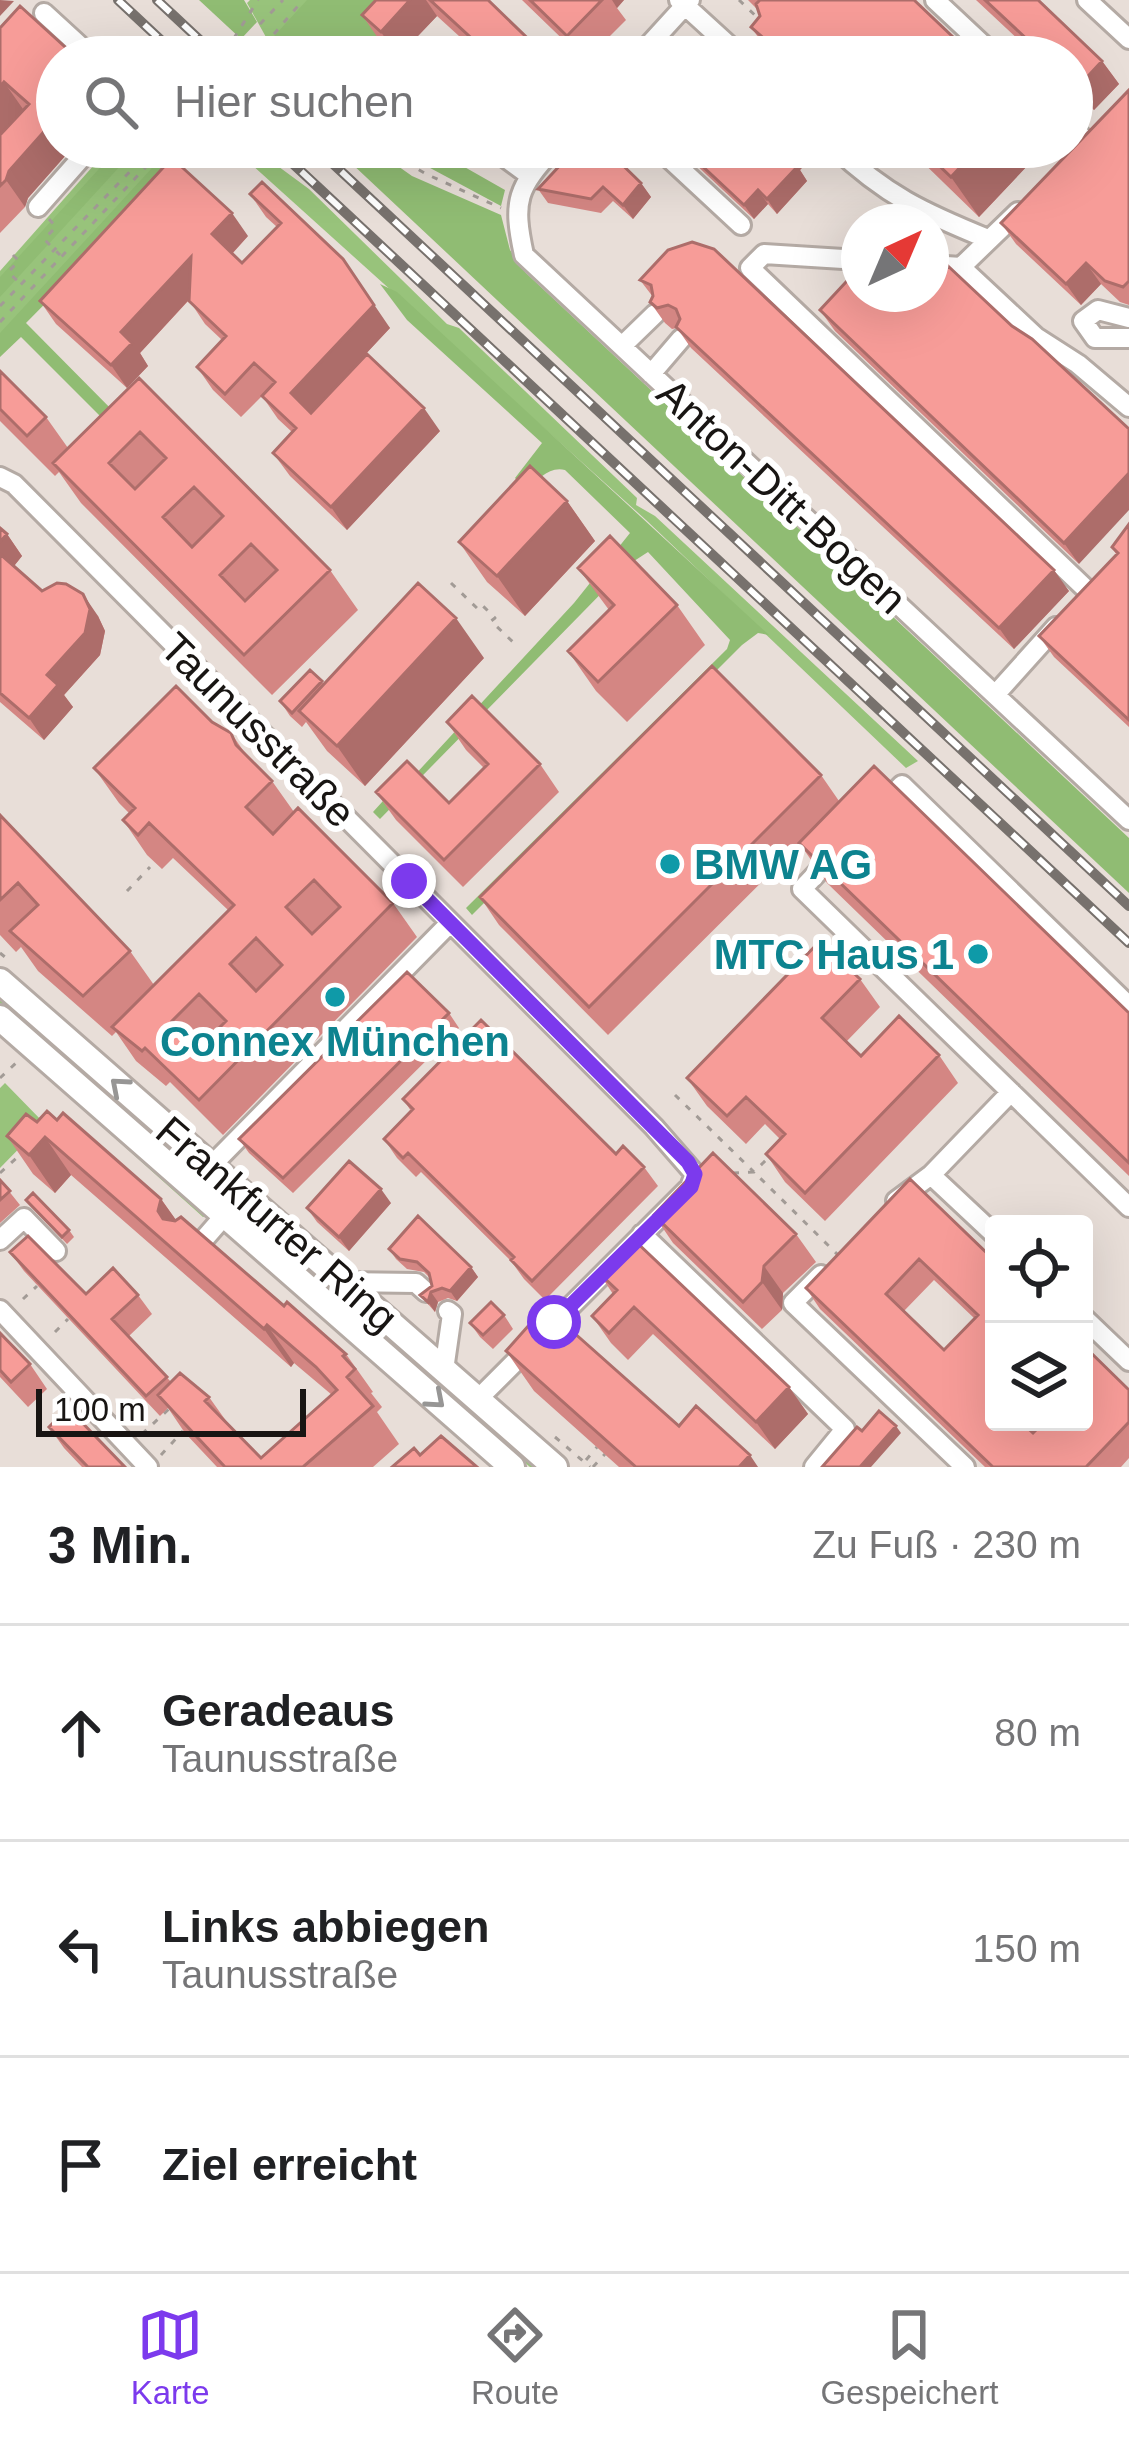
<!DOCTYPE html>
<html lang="de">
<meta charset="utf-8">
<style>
:root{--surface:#fff;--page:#f6f6f6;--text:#202124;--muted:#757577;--line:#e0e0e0;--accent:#7c3aed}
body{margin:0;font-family:Helvetica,sans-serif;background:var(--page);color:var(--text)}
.controls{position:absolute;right:36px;bottom:36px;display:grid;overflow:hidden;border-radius:12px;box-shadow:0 12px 48px #0002}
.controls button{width:108px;height:108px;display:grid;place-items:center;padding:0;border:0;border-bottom:3px solid var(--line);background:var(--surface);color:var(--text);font:60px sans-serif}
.compass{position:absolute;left:841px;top:204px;width:108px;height:108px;border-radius:50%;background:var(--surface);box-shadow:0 12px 48px #0002;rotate:44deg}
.scale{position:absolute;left:36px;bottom:30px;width:270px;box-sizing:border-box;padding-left:12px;border:6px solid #181513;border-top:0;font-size:33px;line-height:42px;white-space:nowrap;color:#181513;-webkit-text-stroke:9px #fff;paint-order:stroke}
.stop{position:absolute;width:36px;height:36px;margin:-27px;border:9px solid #7c3aed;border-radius:50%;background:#fff}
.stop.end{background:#7c3aed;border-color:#fff;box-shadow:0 3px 12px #0008}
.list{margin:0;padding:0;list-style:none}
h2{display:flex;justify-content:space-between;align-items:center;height:156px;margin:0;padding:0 48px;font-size:51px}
h2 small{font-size:39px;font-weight:400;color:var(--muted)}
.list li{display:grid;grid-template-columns:78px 1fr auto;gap:36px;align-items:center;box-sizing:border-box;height:216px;padding:0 48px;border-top:3px solid var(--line)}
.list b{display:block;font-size:45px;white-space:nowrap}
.list p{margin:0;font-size:39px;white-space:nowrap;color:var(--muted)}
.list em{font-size:39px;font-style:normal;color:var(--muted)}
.icon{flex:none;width:66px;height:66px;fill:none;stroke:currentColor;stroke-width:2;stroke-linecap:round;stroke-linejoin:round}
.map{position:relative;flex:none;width:1129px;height:1467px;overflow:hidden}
.search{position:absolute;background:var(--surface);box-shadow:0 12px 48px #0002;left:36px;right:36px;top:36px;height:132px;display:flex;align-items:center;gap:30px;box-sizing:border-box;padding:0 42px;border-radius:66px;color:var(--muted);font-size:45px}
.sheet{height:804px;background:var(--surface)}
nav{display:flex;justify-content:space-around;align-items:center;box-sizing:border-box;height:168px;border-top:3px solid var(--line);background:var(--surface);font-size:33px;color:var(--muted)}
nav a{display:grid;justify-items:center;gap:6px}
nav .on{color:var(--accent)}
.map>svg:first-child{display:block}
.green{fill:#98c37b}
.forest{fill:#90bc73}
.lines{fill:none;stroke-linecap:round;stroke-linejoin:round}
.minor-casing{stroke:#b4aaa4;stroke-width:24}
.major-casing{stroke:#b4aaa4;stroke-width:30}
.path{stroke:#a29b96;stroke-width:3;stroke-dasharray:6 9;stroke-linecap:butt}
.minor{stroke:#fff;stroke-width:18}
.major{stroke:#fff;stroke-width:24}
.rail-casing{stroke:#77716d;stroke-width:10}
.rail{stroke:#fff;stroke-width:6;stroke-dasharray:18;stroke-linecap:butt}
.wall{fill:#d48683;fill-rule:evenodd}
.shaded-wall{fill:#ad6d6a}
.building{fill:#f79c98;stroke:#ad6d6a;stroke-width:3;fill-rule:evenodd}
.oneway{stroke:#979695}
.route{stroke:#7c3aed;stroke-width:15}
.culture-dot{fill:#0f9aa8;stroke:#fff;stroke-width:4.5}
.labels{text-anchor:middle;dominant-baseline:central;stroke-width:12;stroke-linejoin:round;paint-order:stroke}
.street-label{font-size:42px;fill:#181513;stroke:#fff}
.culture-label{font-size:42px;font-weight:bold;fill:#0d838f;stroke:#fff;text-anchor:start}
</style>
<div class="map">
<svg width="1129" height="1467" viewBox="0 0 1129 1467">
<rect width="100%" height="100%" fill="#e8ded8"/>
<!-- green -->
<path class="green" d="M250,0h150l-54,57h-69l-30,-54z
M110,147h43l22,21 -175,181v-78z
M232,147h20l57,42 138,135 12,4 178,170 -1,7 19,11 263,245 -12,7 -260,-248z
M0,995l538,472h-8l-530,-464z
M5,1083l39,40 -44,45v-80z
M86,1112h4l116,104 -3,1z"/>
<!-- forest -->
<path class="forest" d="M199,0h45l13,22 -16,17z
M307,0h107l-52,57h-85l-12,-11z
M119,147l15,4 -134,146v-20z
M334,147h37l41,29 89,39 9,35 16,23 603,565v55z
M391,147h47l16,14 51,29 -4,16z
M163,156h7l10,11 -154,156 97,98 -9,9 -93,-93 -21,20v-24z
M380,284l17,8 372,343 -11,-2 -16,12 -270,270 -6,-7 261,-259 3,-9 -82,-88 -17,11 -251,256 -7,-7 19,-21 7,1 175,-189 56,-70 -65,-63c-16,-4 -27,10 -39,20l-11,-12 27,-35 -135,-123z"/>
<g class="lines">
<!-- minor casing -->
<g class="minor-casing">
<path id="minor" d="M679,0l57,52 39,2
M935,0l61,57
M1087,0l42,39
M44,13l48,44
M638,57l52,-57
M1072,128l20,18 37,-40
M491,147l38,28
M555,147c-38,41 -43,53 -31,108l605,565
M657,147l84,78
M835,147c50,48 89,66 153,92
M38,207l53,-60
M859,260l-95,-6 -14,14 338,323
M931,265l30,2 57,-55
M961,267l75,70 42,27 51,43
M1129,318l-31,-8 -15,11 12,17h34
M622,346l33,-32
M651,374l30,-35
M0,477l14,7 640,643 41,47 -5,13 -212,212
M995,695l61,-68
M883,804l19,-19 227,221
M835,854l-33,35 327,318
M211,1166l239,-243
M931,1175l63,59
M896,1201l35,-26 80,-83
M642,1234l203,195 -31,38
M0,1240l24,-22 32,33
M198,1246l27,-31
M821,1275l-28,28 172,164
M342,1282l74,1 10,9
M0,1310l148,157
M1084,1318l45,43
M444,1370l8,-56 -4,-3"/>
</g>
<!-- major casing -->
<g class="major-casing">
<path id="major" d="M0,981l555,486
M0,1018l512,449"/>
</g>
<!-- path -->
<path class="path" d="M739,0l20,19
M260,24l23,-24
M274,34l29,-34
M258,57l-24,-19 24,-38
M380,147l46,27 75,34
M49,219l7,8 -12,12 16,16
M13,255l6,6 -11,11 12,11
M0,306l145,-150 3,-9
M0,322l158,-168
M451,583l28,27 4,-4 12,12 -4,3 24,23
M423,867l10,-10
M127,891l23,-24
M0,953l10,8
M0,1078l16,-15
M675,1095l79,77 14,-14
M0,1173l21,-19
M733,1173l21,-1 85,84
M23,1299l14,-13
M55,1332l13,-13
M142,1434l28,-26
M555,1437l35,30
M161,1455l22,-24
M586,1460l11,-13
M593,1467l12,-13"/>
<!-- minor -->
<use href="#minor" class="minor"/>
<!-- major -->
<use href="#major" class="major"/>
<!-- rail casing -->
<g class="rail-casing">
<path id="rail" d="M118,0l61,57
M157,0l61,57
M275,147l854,796
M315,147l814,759"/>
</g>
<!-- rail -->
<use href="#rail" class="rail"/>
</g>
<!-- wall -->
<path class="wall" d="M376,0h112l59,57h-65l-45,-41 -39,41 -18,-16 -18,-26z
M522,0h102l-7,8 9,12 -37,37h-8z
M748,0h166l60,57h-202l-21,-30 9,-11 -2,-6z
M976,0h62l64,61 17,23 -25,26 -22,-20v-33h-35z
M0,28l57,29v90h16l-45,51 -3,9 -25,26z
M1129,90v215l-9,-3 -19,-18 -20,21 -65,-61 -15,-21z
M677,147h127l7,11 -11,12 7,11 -30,33 -9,-10 -14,15z
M856,147h35l-15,17z
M907,147h138l-66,70z
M641,183l10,14 -18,22 -20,-18 -12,12 -53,-10 -10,-14z
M250,194l140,134 -79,84 129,19 -93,99 -57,-54 -17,-23 19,-21 -14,-13 -16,-23 9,-9 -30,30 -28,-27 -16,-23 25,-27 -17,-16 -16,-24 -49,53 8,13 -21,22 -71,-64 -16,-23 208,-65 -16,18 10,9 35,-36 -11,-10z
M668,250l401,341 -55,58 -323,-301 -14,-20 -5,1 -7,-6 -15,-21 3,-5 -13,-17z
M931,294l148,270 -244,-233 -15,-21z
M0,371l46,46 22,31 71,-70 191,192 28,40 -86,85 -191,-192 -22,-31 -4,4 -55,-55z
M567,501l28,40 -70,75 -38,-34 -28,-40z
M1129,524v203l-75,-70 -15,-21 77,-82 -4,-7z
M0,528l7,6 15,22 -8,10 28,25 56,25 7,15 -5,24 -36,40 9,12 -29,33 -44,-38z
M578,568l99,37 28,40 -78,77 -31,-31 -28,-40 41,-41z
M484,658l-119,128 -38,-35 -21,-29 -4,5 -12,-11 -10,-15 30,-31 14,14z
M212,722l19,11 16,23 25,25 22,31 99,91 24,34 -194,198 -53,-53 -4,4 -30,-25 -20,-29 -4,4 -74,-65 -17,-24 -5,5 -16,-17v-120l130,136 24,34 74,-75 -55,-52 -11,11 -15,-14 -24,-35 7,-6 -11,-11 -25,-35z
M447,722l93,42 19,28 -96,95 -67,-67 -20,-28 73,11 35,-35 -18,-18z
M821,775l18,26 290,212v163l-302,-293 -27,-39 -192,191 -109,-110 -19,-28z
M860,979l20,28 -34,35 15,14 78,-1 19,28 -133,138 -40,-39 -19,-28 14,-15 -15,-15 -19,20 -39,-38 -20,-28z
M449,1013l10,15 -166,165 -44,-40 -10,-14z
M403,1099l213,55 28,13 14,19 -113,114 -21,-21 -13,-18 -90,-89 -5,5 -19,-19 -13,-19 27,-28z
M37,1122l124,77 15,21 108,86 62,48 27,38 -2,1 11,14 -5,5 22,32 -26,23h-156l-32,-34 -17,-25 -8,8 -136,-145 -14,-19 76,42 52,1 14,19 -23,22 42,46 38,15 20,28 32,33 71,-63 -38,-32 -3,4 -220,-192 -16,18 -22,-19 -26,-38z
M910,1179l84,81v162l39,11 96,-43v68l-8,9h-136l-165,-158 -14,-21zM934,1280l40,38 -30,32 -40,-39z
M0,1180l20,25 -20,18z
M26,1200l43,30 5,7 -7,7z
M391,1203l-42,48 -32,-29 -10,-14z
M654,1215l142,19 20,28 -33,31 -1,17 -20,19 -89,-86z
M389,1249l82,18 7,10 -21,24 -9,-3 -10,4 -3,10 -15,-17 12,-9 -2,-8 -6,-6 -17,-3 -11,-10z
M599,1273l190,114 19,27 -33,35 -122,-115 -25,26 -17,-17 -19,-27 21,-22z
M504,1315l9,14 -20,20 -13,-12 -10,-14z
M0,1333l30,31 17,25 -19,18 -28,-30z
M506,1351l173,75 79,41h-139l-85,-76z
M49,1427l76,40h-43l-18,-19z"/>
<!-- shaded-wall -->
<path class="shaded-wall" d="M0,0l14,1 -14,15z
M410,0h16l11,16 -39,41 -17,-25z
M612,0h12l-7,8z
M1102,61l17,23 -25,26 -16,-23z
M4,82l19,27 -23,25v-47z
M57,117v30h16l-45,51 -3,9 -19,-27 3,-9z
M798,147h6l7,11 -11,12 7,11 -30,33 -10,-15 21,-41z
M864,147h27l-15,17z
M979,147h66l-66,70 -28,-40z
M641,183l10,14 -18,22 -10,-14z
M758,190l10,14 -14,15 -10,-14z
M232,213l16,23 -20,22 -16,-24z
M191,257l16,23 -67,73 8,13 -21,22 -16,-23 10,-33z
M343,259l47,69 -83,89 -16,-24z
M1086,263l15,21 -20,21 -15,-21z
M424,408l16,23 -93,99 -16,-23z
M1129,473v37l-50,54 -15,-21z
M567,501l28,40 -70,75 -28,-40z
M7,534l15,22 -12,15 -10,-14v-15z
M1054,570l15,21 -55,58 -15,-21z
M83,594l15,22 7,15 -5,24 -36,40 9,12 -29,33 -15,-22z
M456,618l28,40 -119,128 -28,-40z
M45,1137l26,38 -16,18 -26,-38z
M381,1189l10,14 -42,48 -10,-14z
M161,1199l27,38 -3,12 -27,-38z
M764,1266l19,27 -1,17 -20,-28z
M471,1267l7,10 -21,24 -7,-10z
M431,1292l7,10 -3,10 -7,-10z
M267,1325l27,38 -3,4 -27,-38z
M789,1387l19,27 -33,35 -19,-27z
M896,1426l5,7 -30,34h-11z
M750,1455l8,12h-19z"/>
<!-- building -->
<path class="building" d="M376,0h34l-29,32 -19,-17z
M430,0h58l59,57h-55z
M530,0h72l-35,36z
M760,0h154l60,57h-189l-34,-30 9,-11 -4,-12z
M985,0h53l64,61 -24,26 -6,-5v-25h-26z
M20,6l56,51h-19v60l-48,54 -3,9 -6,6v-51l29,-31 -25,-22 -4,5v-59z
M691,39l18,18h-35z
M1129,90v191l-6,6 -18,-6 -19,-18 -20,21 -65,-61z
M577,147h27l37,36 -18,22 -20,-18 -12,12 -53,-10z
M682,147h116l-10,11 9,9 -30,32 -9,-9 -14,15z
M920,147h59l-28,30z
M172,158l60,55 -20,21 30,29 39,-40 -31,-29 12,-12 81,77 31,46 -83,88 20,20 56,-59 57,54 -93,99 -58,-54 23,-25 -34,-32 13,-14 -21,-19 -29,31 -28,-27 29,-31 -37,-35 2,-44 -70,75 11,11 -21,22 -71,-64z
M692,242l22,7 340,321 -55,58 -323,-301 4,-8 -4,-10 -8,-4 -11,3 -7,-6 3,-6 -2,-11 -11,-5 28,-30z
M948,266l64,60 20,13 97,90v44l-65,70 -244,-233 39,-42v26h72v-17l4,3z
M0,371l46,46 -19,19 -27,-27z
M139,378l191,192 -86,85 -191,-192zM140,432l26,26 -31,31 -26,-26zM194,487l29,29 -31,31 -29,-30zM251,544l26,26 -32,31 -25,-26z
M530,466l37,35 -70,75 -38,-34z
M1129,524v196l-90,-84 79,-83 -6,-6z
M0,528l7,6 -7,8z
M610,536l67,69 -79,77 -30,-31 46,-46 -36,-37z
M0,554l42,37 15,-8 9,1 17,10 7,15 -5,24 -38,42 11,10 -29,33 -29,-25z
M418,583l38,35 -119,128 -38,-35z
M712,666l109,109 -232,232 -109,-110z
M310,670l12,11 -30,32 -12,-12z
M176,686l36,36 19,11 5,12 36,36 -26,26 27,27 25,-26 95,95 -194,197 -54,-52 -3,3 -30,-24 122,-122 -85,-82 -11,12 -15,-15 12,-12 -41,-40zM314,880l26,27 -28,27 -26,-27zM256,938l26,27 -26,26 -26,-27zM199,994l27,27 -27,27 -27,-27z
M472,696l68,68 -96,96 -68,-68 31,-31 42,42 39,-39 -41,-42z
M874,766l255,247v150l-330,-320z
M0,815l130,136 -47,45 -73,-65 28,-26 -20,-22 -18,17z
M820,941l40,38 -38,39 39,38 38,-40 40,39 -134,138 -39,-39 19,-20 -39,-37 -19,19 -40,-38z
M407,972l42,41 -166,165 -44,-39z
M481,1020l135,134 7,-8 21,21 -112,114 -21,-21 3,-3 -106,-104 -5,5 -19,-19 29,-30 -10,-10z
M47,1111l10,9 6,-7 98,86 -3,12 5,8 12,2 6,-4 103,89 3,-4 59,52 -3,2 12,13 -8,8 26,29 -70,61h-78l-67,-72 22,-22 29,24 -4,4 56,57 76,-68 -21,-23 -49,-42 -3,4 -219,-192 -16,18 -22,-19 19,-22 11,8z
M713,1153l83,81 -32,32 -2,16 -19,20 -89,-87z
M349,1161l32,28 -42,48 -32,-29z
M910,1179l84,81v125l-6,6 6,5v26h27l12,11 11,-11h40v-76l45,44v32l-43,45h-93l-187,-179zM919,1259l59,56 -34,35 -58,-56z
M0,1180l10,11 -10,9z
M33,1193l36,37 -7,7 -36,-37z
M418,1216l53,51 -21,24 -8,-3 -11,4 -3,10 -8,-7 12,-9 -3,-13 -12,-11 -17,-3 -11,-10z
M28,1236l58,58 27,-26 25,27 -26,24 55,58 -21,19 -136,-144z
M632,1238l157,149 -33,35 -122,-115 -25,26 -17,-17 25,-26 -18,-17z
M491,1302l13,13 -21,20 -13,-12z
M545,1307l134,119 17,-20 54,49 -11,12h-103l-130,-116z
M0,1333l30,31 -19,18 -11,-12z
M68,1408l57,59h-37l-39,-40z
M879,1411l17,15 -36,41h-38l35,-40 5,4z
M441,1436l36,31h-85l22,-19 6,7z"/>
<!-- one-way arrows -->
<defs><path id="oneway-chevron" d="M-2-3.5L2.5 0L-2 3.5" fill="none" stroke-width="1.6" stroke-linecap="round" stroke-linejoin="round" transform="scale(3)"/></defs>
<g class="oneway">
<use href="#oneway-chevron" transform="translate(119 1086) rotate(-139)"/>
<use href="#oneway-chevron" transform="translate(436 1400) rotate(41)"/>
</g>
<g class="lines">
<!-- route -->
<path class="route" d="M409,881l279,281 7,12 -4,13 -137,135"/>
</g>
<!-- markers -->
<g class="culture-dot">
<circle cx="670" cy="864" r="12"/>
<circle cx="978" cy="954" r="12"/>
<circle cx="335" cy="997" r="12"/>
</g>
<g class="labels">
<!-- street labels -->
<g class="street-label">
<text transform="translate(782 496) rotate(43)">Anton-Ditt-Bogen</text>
<text transform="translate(258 730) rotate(45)">Taunusstraße</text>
<text transform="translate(277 1224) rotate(41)">Frankfurter Ring</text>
</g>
<!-- culture labels -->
<g class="culture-label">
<text x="694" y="864">BMW AG</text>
<text x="954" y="954" text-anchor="end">MTC Haus 1</text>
<text x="335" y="1041" text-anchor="middle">Connex München</text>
</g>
</g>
</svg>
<div class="controls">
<button><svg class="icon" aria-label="locate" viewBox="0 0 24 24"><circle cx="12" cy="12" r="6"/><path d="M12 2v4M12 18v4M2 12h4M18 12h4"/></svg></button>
<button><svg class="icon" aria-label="layers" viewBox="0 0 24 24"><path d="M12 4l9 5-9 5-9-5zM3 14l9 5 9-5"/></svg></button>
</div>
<svg class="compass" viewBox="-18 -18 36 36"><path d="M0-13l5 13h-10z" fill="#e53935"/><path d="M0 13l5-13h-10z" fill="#757577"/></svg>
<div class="scale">100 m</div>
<div class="stop" style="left:554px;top:1322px"></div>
<div class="stop end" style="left:409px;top:881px"></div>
<div class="search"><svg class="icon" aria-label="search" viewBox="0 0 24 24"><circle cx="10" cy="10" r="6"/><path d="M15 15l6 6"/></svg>Hier suchen</div>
</div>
<section class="sheet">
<h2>3 Min.<small>Zu Fuß · 230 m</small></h2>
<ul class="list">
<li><svg class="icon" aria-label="ahead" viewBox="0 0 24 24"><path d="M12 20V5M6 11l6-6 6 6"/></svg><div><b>Geradeaus</b><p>Taunusstraße</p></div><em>80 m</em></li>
<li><svg class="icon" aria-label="left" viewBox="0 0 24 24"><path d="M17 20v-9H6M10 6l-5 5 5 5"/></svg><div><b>Links abbiegen</b><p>Taunusstraße</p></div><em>150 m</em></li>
<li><svg class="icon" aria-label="arrive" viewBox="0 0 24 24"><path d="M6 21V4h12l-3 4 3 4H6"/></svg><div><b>Ziel erreicht</b></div></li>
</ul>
</section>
<nav>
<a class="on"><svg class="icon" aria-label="map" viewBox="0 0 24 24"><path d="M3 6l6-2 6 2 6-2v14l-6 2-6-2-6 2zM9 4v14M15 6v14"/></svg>Karte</a>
<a><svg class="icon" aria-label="directions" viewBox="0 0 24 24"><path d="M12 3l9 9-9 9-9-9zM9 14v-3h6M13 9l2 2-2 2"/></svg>Route</a>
<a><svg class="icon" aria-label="saved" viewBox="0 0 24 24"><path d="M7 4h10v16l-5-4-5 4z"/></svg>Gespeichert</a>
</nav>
